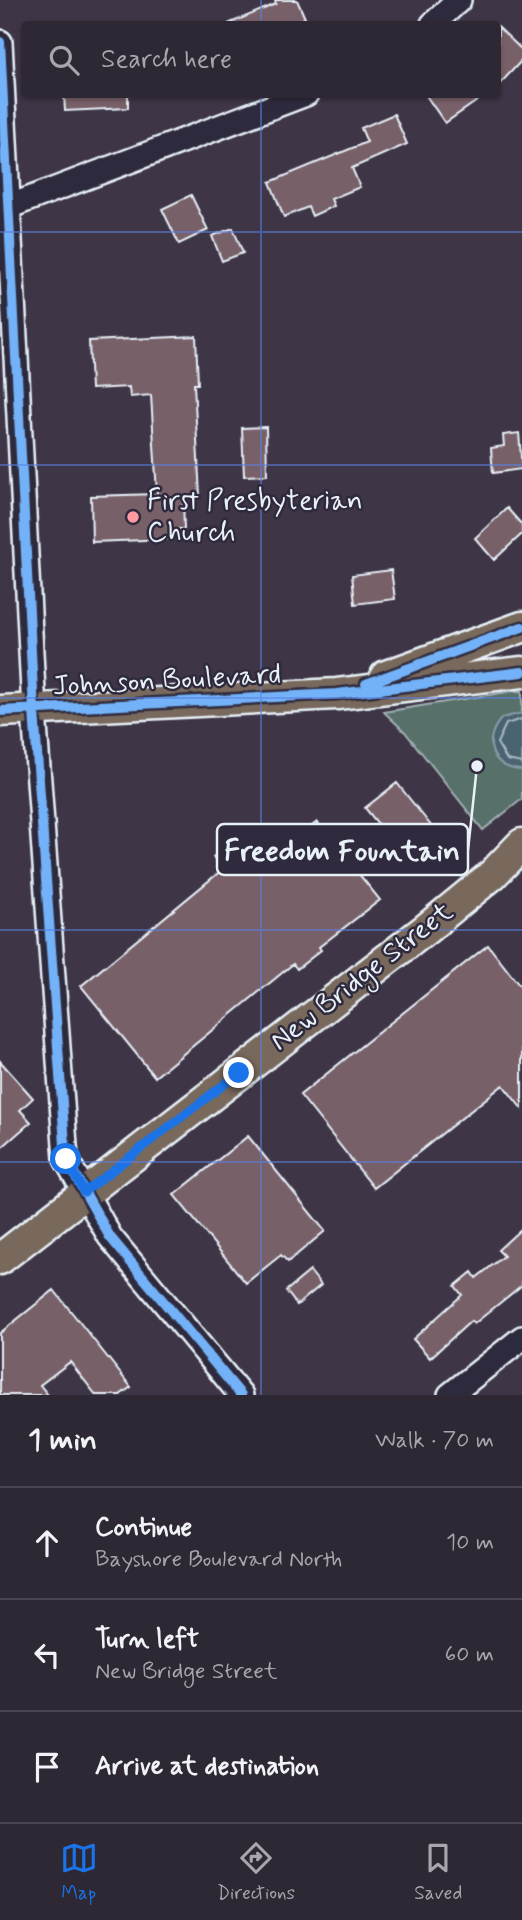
<!DOCTYPE html>
<meta charset="utf-8">
<style>
:root{--surface:#2e2834;--page:#3a3440;--text:#f1f3f6;--muted:#a7a6ac;--line:#49444f;--accent:#1a73e8}
body{margin:0;font-family:Mynerve,sans-serif;background:var(--page);color:var(--text)}
.stop{position:absolute;width:21px;height:21px;margin:-16px;border:5px solid #1a73e8;border-radius:50%;background:#fff}
.stop.end{background:#1a73e8;border-color:#fff;box-shadow:0 2px 7px #0008}
.list{margin:0;padding:0;list-style:none}
h2{display:flex;justify-content:space-between;align-items:center;height:91px;margin:0;padding:0 28px;font-size:30px}
h2 small{font-size:23px;font-weight:400;color:var(--muted)}
.list li{display:grid;grid-template-columns:46px 1fr auto;gap:21px;align-items:center;box-sizing:border-box;height:112px;padding:0 28px;border-top:2px solid var(--line)}
.list b{display:block;font-size:26px;white-space:nowrap}
.list p{margin:0;font-size:23px;white-space:nowrap;color:var(--muted)}
.list em{font-size:23px;font-style:normal;color:var(--muted)}
.icon{flex:none;width:38px;height:38px;fill:none;stroke:currentColor;stroke-width:2;stroke-linecap:round;stroke-linejoin:round}
.map{position:relative;flex:none;width:522px;height:1395px;overflow:hidden}
.search{position:absolute;background:var(--surface);box-shadow:0 2px 5px #0004;left:21px;right:21px;top:21px;height:77px;display:flex;align-items:center;gap:18px;box-sizing:border-box;padding:0 24px;border-radius:7px;color:var(--muted);font-size:26px}
.sheet{height:427px;background:var(--surface)}
nav{display:flex;justify-content:space-around;align-items:center;box-sizing:border-box;height:98px;border-top:2px solid var(--line);background:var(--surface);font-size:19px;color:var(--muted)}
nav a{display:grid;justify-items:center;gap:4px}
nav .on{color:var(--accent)}
.map>svg:first-child{display:block}
.green{fill:#59706b;stroke:#a0b0b2;stroke-width:2}
.water{fill:#4a6371;stroke:#899ca7;stroke-width:2}
.lines{fill:none;stroke-linecap:round;stroke-linejoin:round}
.shore{stroke:#a9b8c2;stroke-width:2}
.building{fill:#786069;stroke:#e8f1f8;stroke-width:2}
.minor-casing{stroke:#e8f1f8;stroke-width:28}
.major-casing{stroke:#e8f1f8;stroke-width:35}
.minor{stroke:#2f2a3d;stroke-width:23}
.major{stroke:#78695c;stroke-width:30}
.cycleway-casing{stroke:#2f2a3d;stroke-width:15}
.cycleway{stroke:#73b2f8;stroke-width:10}
.route{stroke:#1a73e8;stroke-width:9}
.grid{fill:none;stroke:#5a7fe2;stroke-width:2;stroke-opacity:0.55}
.poi-dot{fill:#ff9aa2;stroke:#2f2a3d;stroke-width:2.5}
.labels{text-anchor:middle;dominant-baseline:central;stroke-width:5;stroke-linejoin:round;paint-order:stroke}
.poi-label{font-size:28px;fill:#e8f1f8;stroke:#2f2a3d;text-anchor:start}
.street-label{font-size:28px;fill:#e8f1f8;stroke:#2f2a3d}
.leader{fill:none;stroke:#e8f1f8;stroke-width:2.5}
.callout-dot{fill:#e8f1f8;stroke:#2f2a3d;stroke-width:2.5}
.callout{fill:#2f2a3d;stroke:#e8f1f8;stroke-width:2.5}
.callout-label{font-size:30px;text-anchor:middle;font-weight:bold;fill:#e8f1f8}
</style>
<div class="map">
<svg width="522" height="1395" viewBox="0 0 522 1395">
<rect width="100%" height="100%" fill="#3e3546"/>
<filter id="ink" filterUnits="userSpaceOnUse"><feTurbulence type="fractalNoise" baseFrequency=".0143" numOctaves="2"/><feDisplacementMap in="SourceGraphic" scale="14" xChannelSelector="R" yChannelSelector="G"/><feConvolveMatrix kernelMatrix="1 2 1 2 8 2 1 2 1" color-interpolation-filters="sRGB"/></filter>
<g filter="url(#ink)">
<!-- green -->
<path class="green" d="M513,691h9v108l-39,31 -78,-98 -21,-20z"/>
<!-- water -->
<path class="water" d="M522,713v57c-31,-1 -41,-30 -20,-52z"/>
<g class="lines">
<!-- shore -->
<path class="shore" d="M522,719l-16,5 -9,19 10,17 15,3"/>
</g>
<!-- building -->
<path class="building" d="M275,0h22l8,18 -16,6h-61l48,-20z
M498,27l24,23v10l-24,26z
M64,94h64v14l-63,3z
M425,94h62l-42,29z
M394,114l13,30 -55,24 8,19 -29,12 3,7 -22,10 -4,-9 -24,10 -14,-35 97,-40 -6,-14z
M191,195l17,35 -29,14 -17,-35z
M233,228l10,25 -21,8 -10,-25z
M196,336l2,48h-4l6,112 -17,1 1,32h-13v10l-79,3 -1,-46 66,-2 -6,-99 -21,2 -1,-10 -38,2 -2,-48z
M266,427l1,48 -23,1 -2,-48z
M519,433l3,36 -29,4 -2,-25 13,-2 -1,-11z
M507,508l15,17v9l-28,26 -19,-22z
M391,570l4,29 -40,5 -3,-29z
M397,783l47,59 -31,25 -48,-59z
M317,822l63,78 -61,47 2,3 -24,19 -4,-5 -138,113 -74,-91 142,-117 -10,-12 22,-19 25,31z
M488,945l34,44v120l-19,-24 -129,103 -74,-93z
M0,1061l33,37 -13,12 11,12 -31,27z
M248,1136l77,95 -37,31 -7,-7 -35,28 -72,-88z
M522,1228v57l-48,39 -3,-3 -41,37 -17,-19 49,-44 -7,-9 17,-14 4,6 28,-22 -6,-6z
M310,1271l11,14 -24,20 -11,-14z
M54,1290l77,97 -11,8h-24l-26,-33 -30,23 8,10h-48v-62z"/>
<g class="lines">
<!-- minor casing -->
<g class="minor-casing">
<path id="minor" d="M433,24l26,-24
M0,42l34,669 32,448 44,78 131,158
M0,210l306,-116
M450,1395l72,-57"/>
</g>
<!-- major casing -->
<g class="major-casing">
<path id="major" d="M386,676l136,-49
M0,711l337,-17 185,-22
M0,1259l426,-330 66,-54 30,-31"/>
</g>
<!-- minor -->
<use href="#minor" class="minor"/>
<!-- major -->
<use href="#major" class="major"/>
<!-- cycleway casing -->
<g class="cycleway-casing">
<path id="cycleway" d="M0,42l34,669 32,448 44,78 131,158
M366,684l156,-57
M0,711l337,-17 185,-22"/>
</g>
<!-- cycleway -->
<use href="#cycleway" class="cycleway"/>
</g>
</g>
<g class="lines" filter="url(#ink)">
<!-- route -->
<path class="route" d="M66,1159l18,33 155,-119"/>
</g>
<!-- grid -->
<path class="grid" d="M261,0v24M261,94v1301M0,232h522M0,465h522M0,698h522M0,930h522M0,1162h522"/>
<!-- markers -->
<circle class="poi-dot" cx="133" cy="517" r="7"/>
<g class="labels">
<!-- poi labels -->
<g class="poi-label">
<text x="147" y="501">First Presbyterian<tspan x="147" dy="32">Church</tspan></text>
</g>
<!-- street labels -->
<g class="street-label">
<text transform="translate(167 681) rotate(-3)">Johnson Boulevard</text>
<text transform="translate(362 977) rotate(-38)">New Bridge Street</text>
</g>
</g>
<!-- callouts -->
<path class="leader" d="M477 766L468 850"/>
<circle class="callout-dot" cx="477" cy="766" r="7"/>
<rect class="callout" x="217" y="824" width="251" height="51" rx="7"/>
<g class="callout-label">
<text x="342" y="860">Freedom Fountain</text>
</g>
</svg>
<div class="stop" style="left:66px;top:1159px"></div>
<div class="stop end" style="left:239px;top:1073px"></div>
<div class="search"><svg class="icon" aria-label="search" viewBox="0 0 24 24"><circle cx="10" cy="10" r="6"/><path d="M15 15l6 6"/></svg>Search here</div>
</div>
<section class="sheet">
<h2>1 min<small>Walk · 70 m</small></h2>
<ul class="list">
<li><svg class="icon" aria-label="ahead" viewBox="0 0 24 24"><path d="M12 20V5M6 11l6-6 6 6"/></svg><div><b>Continue</b><p>Bayshore Boulevard North</p></div><em>10 m</em></li>
<li><svg class="icon" aria-label="left" viewBox="0 0 24 24"><path d="M17 20v-9H6M10 6l-5 5 5 5"/></svg><div><b>Turn left</b><p>New Bridge Street</p></div><em>60 m</em></li>
<li><svg class="icon" aria-label="arrive" viewBox="0 0 24 24"><path d="M6 21V4h12l-3 4 3 4H6"/></svg><div><b>Arrive at destination</b></div></li>
</ul>
</section>
<nav>
<a class="on"><svg class="icon" aria-label="map" viewBox="0 0 24 24"><path d="M3 6l6-2 6 2 6-2v14l-6 2-6-2-6 2zM9 4v14M15 6v14"/></svg>Map</a>
<a><svg class="icon" aria-label="directions" viewBox="0 0 24 24"><path d="M12 3l9 9-9 9-9-9zM9 14v-3h6M13 9l2 2-2 2"/></svg>Directions</a>
<a><svg class="icon" aria-label="saved" viewBox="0 0 24 24"><path d="M7 4h10v16l-5-4-5 4z"/></svg>Saved</a>
</nav>
